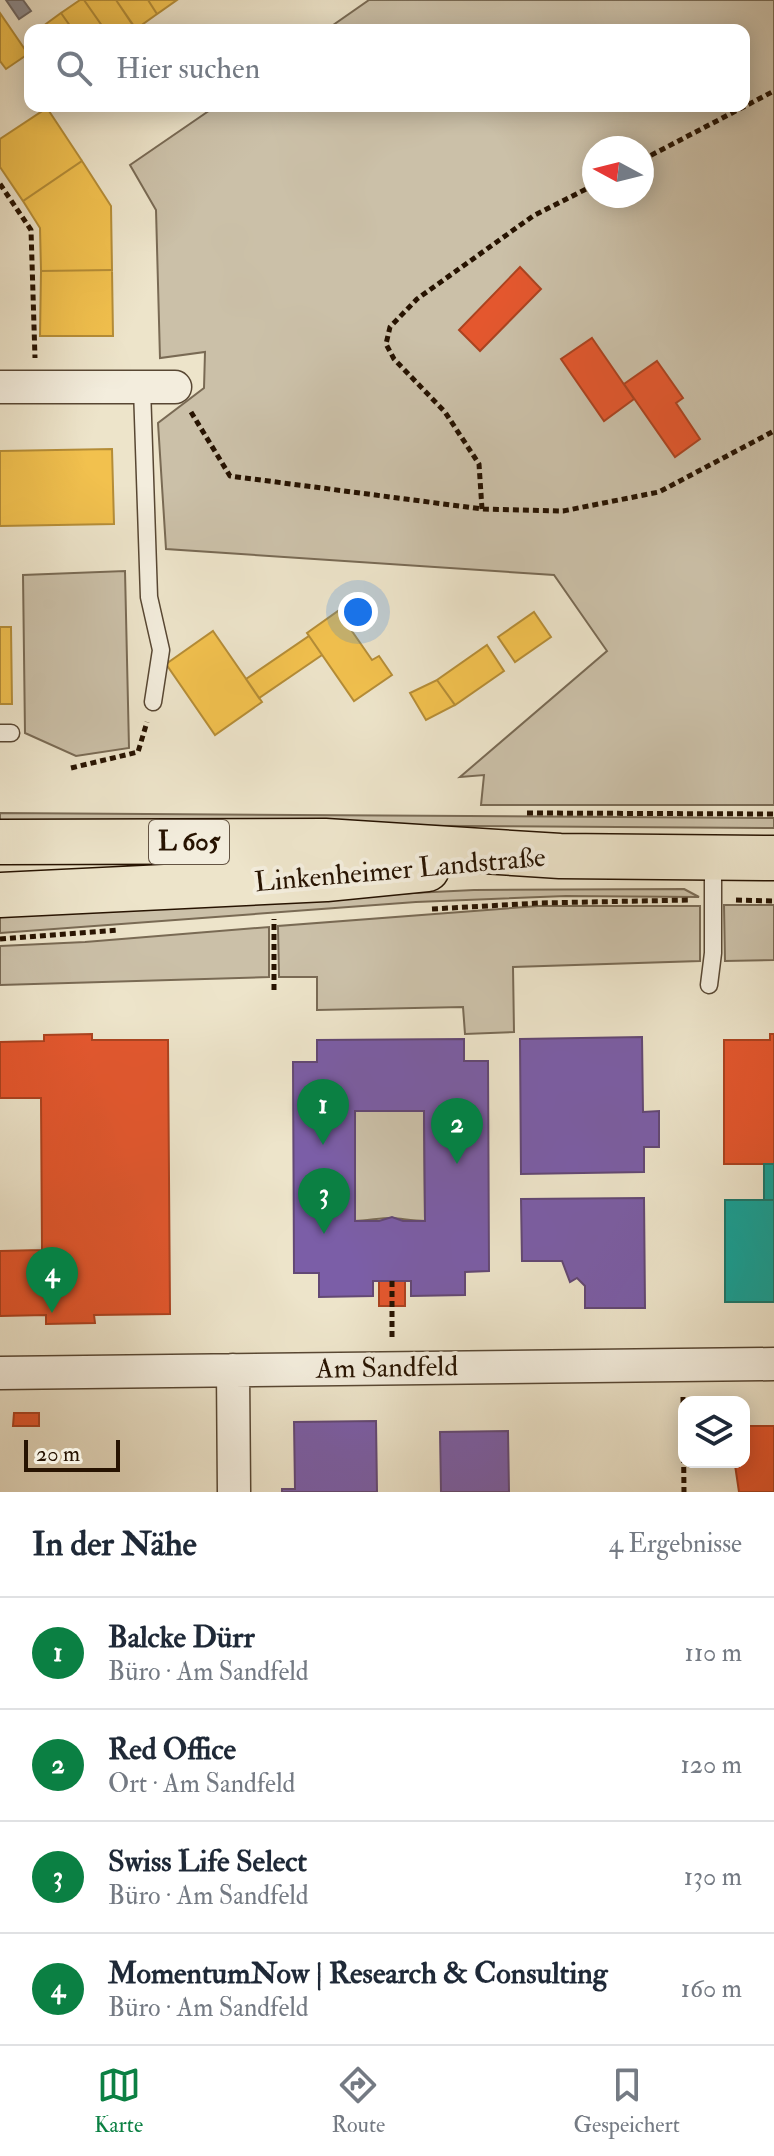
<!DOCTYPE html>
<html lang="de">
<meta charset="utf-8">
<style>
:root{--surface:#fff;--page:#f6f6f7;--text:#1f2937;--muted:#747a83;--line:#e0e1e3;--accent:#0b8043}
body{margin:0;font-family:"IM FELL Double Pica",serif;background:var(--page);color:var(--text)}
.controls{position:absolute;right:24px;bottom:24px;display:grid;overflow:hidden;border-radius:16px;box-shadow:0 4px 20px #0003}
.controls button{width:72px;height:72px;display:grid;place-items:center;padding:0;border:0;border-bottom:2px solid var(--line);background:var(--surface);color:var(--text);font:40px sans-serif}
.compass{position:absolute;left:582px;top:136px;width:72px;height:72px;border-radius:50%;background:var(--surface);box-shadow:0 4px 20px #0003;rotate:277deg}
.scale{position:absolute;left:24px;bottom:20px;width:96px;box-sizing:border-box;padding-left:8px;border:4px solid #271301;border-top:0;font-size:22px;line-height:28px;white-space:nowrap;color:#271301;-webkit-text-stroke:6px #f3eddd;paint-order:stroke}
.you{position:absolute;left:358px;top:612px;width:28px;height:28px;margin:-20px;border:6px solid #fff;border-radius:50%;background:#1a73e8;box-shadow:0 0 0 12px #1a73e833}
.badge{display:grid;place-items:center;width:52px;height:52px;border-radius:50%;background:var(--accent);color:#fff;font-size:26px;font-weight:700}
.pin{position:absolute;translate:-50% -66px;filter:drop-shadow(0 2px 4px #0008)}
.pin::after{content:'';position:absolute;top:42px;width:28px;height:24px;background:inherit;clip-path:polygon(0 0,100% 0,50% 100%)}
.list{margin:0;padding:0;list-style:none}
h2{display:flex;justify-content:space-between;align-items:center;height:104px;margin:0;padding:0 32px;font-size:34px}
h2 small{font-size:26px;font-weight:400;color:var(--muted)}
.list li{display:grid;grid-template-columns:52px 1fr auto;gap:24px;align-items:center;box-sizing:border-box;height:112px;padding:0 32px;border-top:2px solid var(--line)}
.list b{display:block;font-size:30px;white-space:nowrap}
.list p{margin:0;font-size:26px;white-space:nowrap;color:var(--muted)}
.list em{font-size:26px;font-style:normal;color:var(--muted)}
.icon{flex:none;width:44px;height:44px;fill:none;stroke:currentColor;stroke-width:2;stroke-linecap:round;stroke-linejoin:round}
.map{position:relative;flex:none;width:774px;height:1492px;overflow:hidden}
.search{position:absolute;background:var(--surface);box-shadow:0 4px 20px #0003;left:24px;right:24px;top:24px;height:88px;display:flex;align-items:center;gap:20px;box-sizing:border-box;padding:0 28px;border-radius:16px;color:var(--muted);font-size:30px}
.sheet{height:552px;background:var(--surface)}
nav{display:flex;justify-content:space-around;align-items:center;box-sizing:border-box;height:112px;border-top:2px solid var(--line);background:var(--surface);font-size:22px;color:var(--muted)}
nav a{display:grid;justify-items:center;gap:4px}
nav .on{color:var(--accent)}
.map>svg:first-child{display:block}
.green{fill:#cbc0a8;stroke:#796a54;stroke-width:2;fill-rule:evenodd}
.homes{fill:#f2c14e;stroke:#b58d37;stroke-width:2}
.shops{fill:#e4572e;stroke:#ab4320;stroke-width:2}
.offices{fill:#7b5ea7;stroke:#624875;stroke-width:2;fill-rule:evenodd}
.public{fill:#17a398;stroke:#1c786b;stroke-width:2}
.industry{fill:#8d8d92;stroke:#6e6866;stroke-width:2}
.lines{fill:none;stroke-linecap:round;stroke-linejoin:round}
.lane-casing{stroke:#584733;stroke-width:19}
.street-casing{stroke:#584733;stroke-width:35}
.primary-casing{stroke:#271301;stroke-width:47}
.path{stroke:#271301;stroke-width:5;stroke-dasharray:6 4;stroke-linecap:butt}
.lane{stroke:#f3eddd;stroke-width:16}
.street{stroke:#f3eddd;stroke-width:32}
.primary{stroke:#ede4ca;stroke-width:44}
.labels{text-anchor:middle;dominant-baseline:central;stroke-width:8;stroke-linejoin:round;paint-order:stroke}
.shield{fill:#f3eddd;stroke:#645443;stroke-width:2}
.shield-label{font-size:26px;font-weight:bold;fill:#271301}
.street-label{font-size:28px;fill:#271301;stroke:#f3eddd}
</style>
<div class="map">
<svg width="774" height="1492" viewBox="0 0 774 1492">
<rect width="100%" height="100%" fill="#ede4ca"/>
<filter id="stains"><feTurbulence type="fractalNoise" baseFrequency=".0025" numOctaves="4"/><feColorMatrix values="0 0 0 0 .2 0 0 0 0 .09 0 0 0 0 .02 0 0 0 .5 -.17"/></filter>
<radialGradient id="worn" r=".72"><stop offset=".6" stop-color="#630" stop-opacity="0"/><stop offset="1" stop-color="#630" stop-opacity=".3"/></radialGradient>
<!-- green -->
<path class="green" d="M369,0h405v805h-293l3,-30 -24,2 147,-126 -53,-76 -388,-26 -8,-126 46,-35 1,-36 -45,6 -4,-148 -26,-45 86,-59h528v-76h-418zM594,148h48v48h-48z
M125,571l4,177 -53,8 -51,-23 -2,-158z
M0,813l774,5v10l-774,-5z
M684,889l15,8 -133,-1 -150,6 -416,31v-20l474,-23z
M724,905h50v55l-49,1z
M538,906h162v55l-187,6 1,65 -49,2 -2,-27 -146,3v-33h-38l-1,-51z
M269,927v50l-269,8v-39l85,-4z
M355,1111h69l1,110c-11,0 -21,-2 -32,-3 -7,-1 -27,3 -38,3z"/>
<!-- homes -->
<path class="homes" d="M80,0h4l21,30h-32l-12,-17z
M84,0h32l18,27 -4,3h-25z
M116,0h32l9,14 -21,15z
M148,0h29l-20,14z
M0,13l28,41 -22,15 -6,-8z
M61,13l12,17h-33l-1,-1z
M47,108l35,53 -59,40 -23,-34v-28z
M82,161l29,45 1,64 -71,1 -1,-43 -17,-27z
M112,270l1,66h-73l1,-65z
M112,449l2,75 -114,2v-75z
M338,611l34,49 7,-4 13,19 -38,26 -47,-68z
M534,612l17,25 -36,25 -17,-25z
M0,627h11l1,77h-12z
M213,631l49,71 -47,33 -49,-71z
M309,636l13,19 -63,43 -13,-19z
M487,645l17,26 -49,34 -18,-25z
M437,680l18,25 -29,15 -16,-27z"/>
<!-- shops -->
<path class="shops" d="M520,267l21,22 -61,62 -21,-21z
M592,338l42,61 -30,22 -43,-62z
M657,361l26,37 -7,5 24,36 -25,18 -51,-73z
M92,1034v6h76l2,274 -76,1 1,8 -49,1v-9l-46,1v-65l42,-1 -1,-152h-41v-56l44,-1v-6z
M770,1034h4v130h-50v-124h46z
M379,1281h26v25h-26z
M14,1413h25v13h-26z
M744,1426h30v66h-35l-4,-27 1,-3h8z"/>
<!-- offices -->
<path class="offices" d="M642,1037l1,75 16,-1v36h-15v25l-123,2 -1,-135z
M464,1039v22h24l1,210 -24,1v23l-54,1v-15h-38v15l-54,1v-24h-25l-1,-211h24v-22zM355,1111h69l1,110h-22l-11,-4 -13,4h-24z
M644,1198l1,110h-60v-22l-8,-8 -7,4 -8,-21h-40l-1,-62z
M376,1421l1,71h-95v-3h13l-1,-67z
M508,1431l1,61h-68l-1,-60z"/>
<!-- public -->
<path class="public" d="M764,1164h10v36h-10z
M725,1200h49v102h-49z"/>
<!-- industry -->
<path class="industry" d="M6,0h17l8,11 -12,8z"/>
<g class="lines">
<!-- lane casing -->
<g class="lane-casing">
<path id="lane" d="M142,388l7,209 12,53 -8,52
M0,733h11
M709,985l4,-32v-94"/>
</g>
<!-- street casing -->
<g class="street-casing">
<path id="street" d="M0,387h175
M233,1370l1,122
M0,1373l774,-9"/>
</g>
<!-- primary casing -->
<g class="primary-casing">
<path id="primary" d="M0,842l325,-1 235,15 214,2
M0,895l326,-16 101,-10"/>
</g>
<!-- path -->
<path class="path" d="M642,160l132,-69
M0,184l31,46 4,128
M191,412l39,64 252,33 81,2 96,-19 115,-61
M482,509l-3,-45 -34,-52 -51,-53 -8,-15 4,-17 27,-28 116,-83 61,-31
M71,768l67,-16 9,-30
M527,813l247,1
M736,900l38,1
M432,909l108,-6 150,-3
M0,939l119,-9
M274,990v-71
M392,1281v59
M683,1397l1,95"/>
<!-- lane -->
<use href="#lane" class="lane"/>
<!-- street -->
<use href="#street" class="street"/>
<!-- primary -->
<use href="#primary" class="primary"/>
</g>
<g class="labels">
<!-- shield labels -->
<rect class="shield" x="149" y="820" width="80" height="44" rx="6"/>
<g class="shield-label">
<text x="189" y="842">L 605</text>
</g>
<!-- street labels -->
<g class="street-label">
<text transform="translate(400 870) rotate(-5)">Linkenheimer Landstraße</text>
<text transform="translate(387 1368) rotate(-1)">Am Sandfeld</text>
</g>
</g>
<rect width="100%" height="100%" filter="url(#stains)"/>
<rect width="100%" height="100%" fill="url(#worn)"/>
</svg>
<div class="controls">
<button><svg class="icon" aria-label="layers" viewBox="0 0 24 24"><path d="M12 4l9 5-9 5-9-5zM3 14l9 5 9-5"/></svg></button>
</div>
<svg class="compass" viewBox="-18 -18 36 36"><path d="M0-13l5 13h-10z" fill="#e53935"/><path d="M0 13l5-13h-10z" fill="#747a83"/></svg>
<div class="scale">20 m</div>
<div class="you"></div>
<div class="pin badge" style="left:323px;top:1145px">1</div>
<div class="pin badge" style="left:457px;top:1164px">2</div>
<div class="pin badge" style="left:324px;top:1234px">3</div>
<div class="pin badge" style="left:52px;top:1313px">4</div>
<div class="search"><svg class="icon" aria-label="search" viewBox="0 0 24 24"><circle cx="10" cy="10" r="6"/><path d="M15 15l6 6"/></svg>Hier suchen</div>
</div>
<section class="sheet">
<h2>In der Nähe<small>4 Ergebnisse</small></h2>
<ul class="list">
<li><span class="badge">1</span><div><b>Balcke Dürr</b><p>Büro · Am Sandfeld</p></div><em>110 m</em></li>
<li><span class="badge">2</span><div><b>Red Office</b><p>Ort · Am Sandfeld</p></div><em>120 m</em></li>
<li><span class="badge">3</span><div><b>Swiss Life Select</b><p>Büro · Am Sandfeld</p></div><em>130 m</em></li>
<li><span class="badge">4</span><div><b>MomentumNow | Research &amp; Consulting</b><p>Büro · Am Sandfeld</p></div><em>160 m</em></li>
</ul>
</section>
<nav>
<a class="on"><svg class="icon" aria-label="map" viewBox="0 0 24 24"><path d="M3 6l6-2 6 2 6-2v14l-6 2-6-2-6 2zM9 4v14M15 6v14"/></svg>Karte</a>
<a><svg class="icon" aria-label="directions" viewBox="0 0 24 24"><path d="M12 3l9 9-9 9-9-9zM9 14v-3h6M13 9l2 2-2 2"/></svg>Route</a>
<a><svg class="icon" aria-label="saved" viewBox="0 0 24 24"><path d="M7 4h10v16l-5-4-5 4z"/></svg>Gespeichert</a>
</nav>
